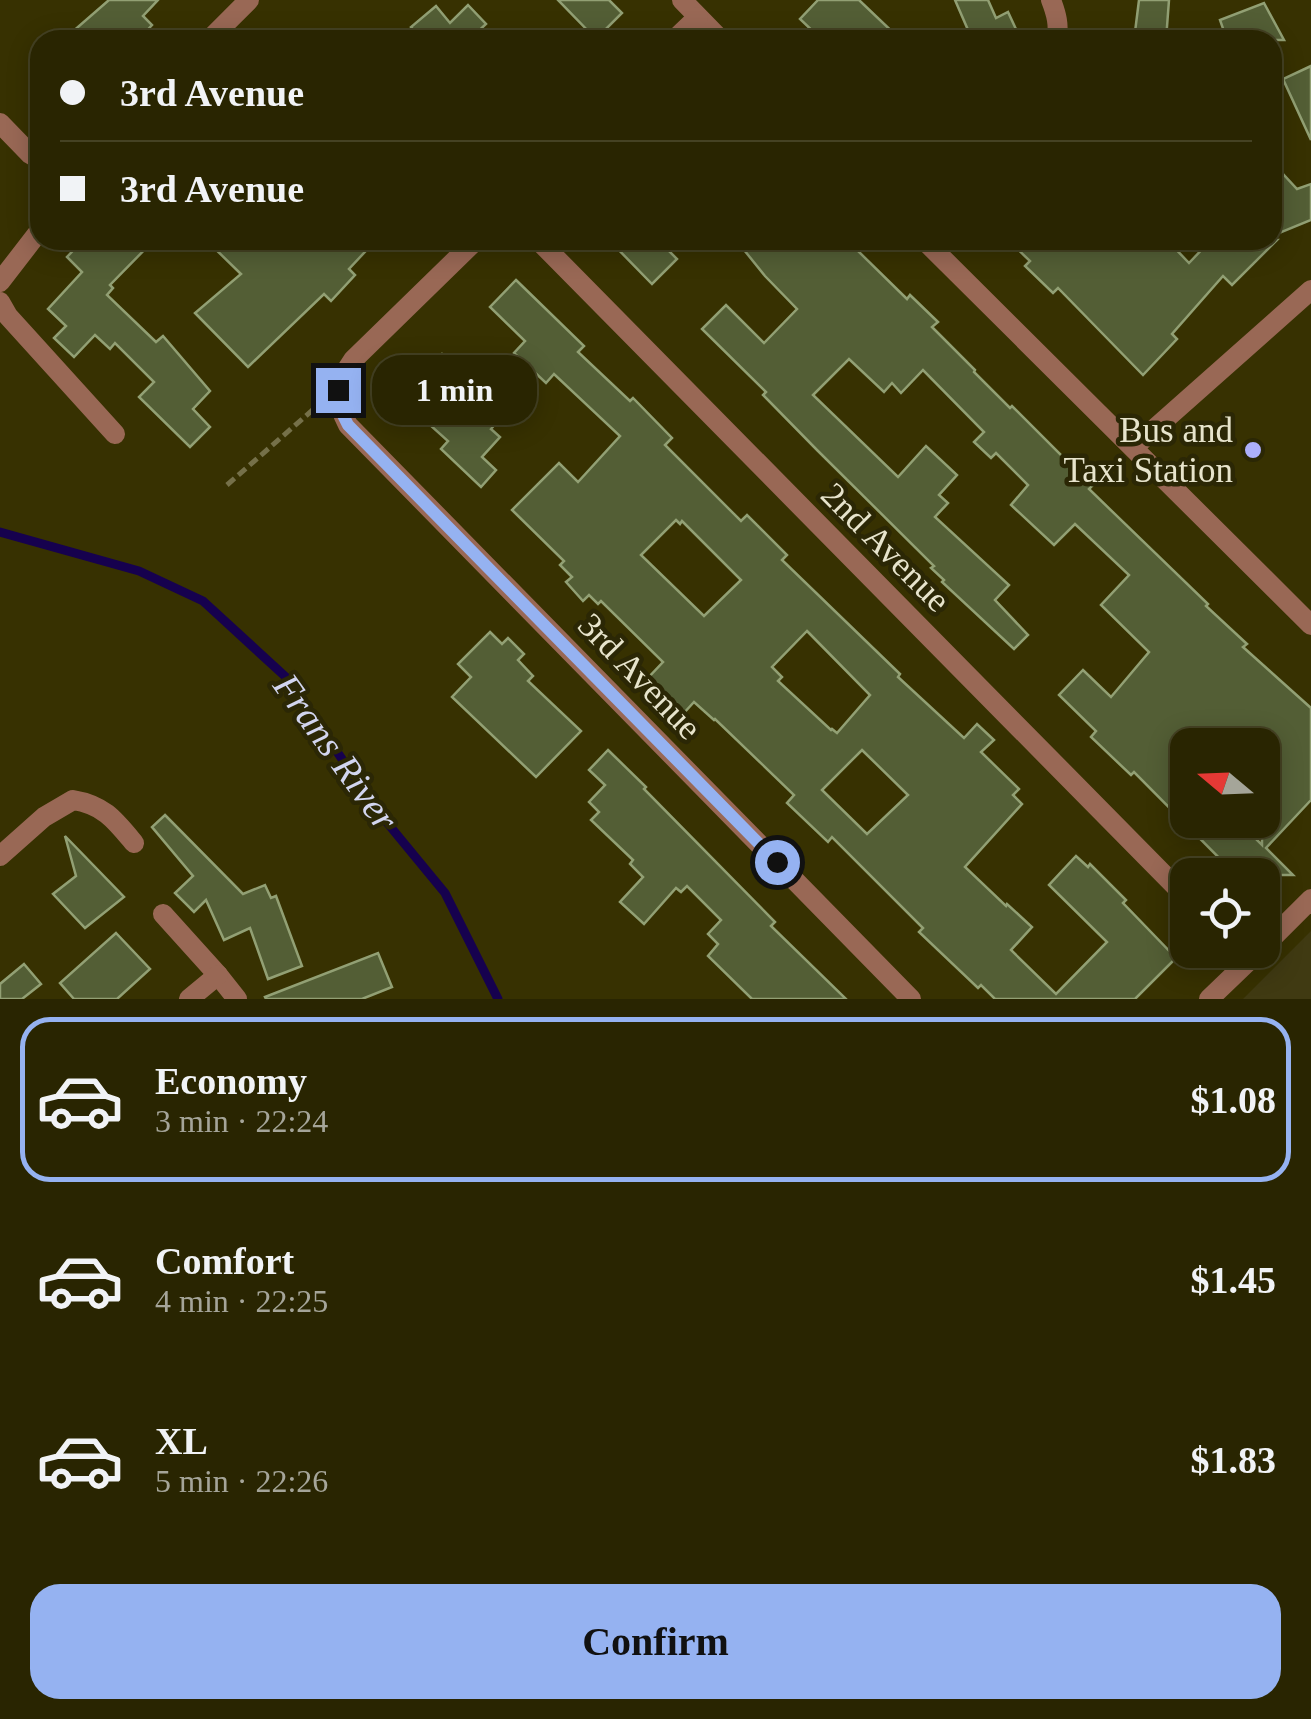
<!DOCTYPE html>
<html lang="en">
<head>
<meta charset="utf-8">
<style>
  :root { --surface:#292501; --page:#353110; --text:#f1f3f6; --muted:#a5a599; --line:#454223; --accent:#95b2f1 }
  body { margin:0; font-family:Georgia,serif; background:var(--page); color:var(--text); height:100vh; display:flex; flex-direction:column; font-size:38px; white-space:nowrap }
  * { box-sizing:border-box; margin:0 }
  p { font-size:32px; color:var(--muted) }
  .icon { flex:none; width:55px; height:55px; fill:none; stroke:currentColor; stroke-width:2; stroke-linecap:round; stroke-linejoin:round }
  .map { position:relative; height:999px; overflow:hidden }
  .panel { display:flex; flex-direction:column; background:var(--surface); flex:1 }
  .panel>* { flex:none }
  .guide { position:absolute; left:30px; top:30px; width:1252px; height:220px; border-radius:30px; box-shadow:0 5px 25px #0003,0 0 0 2px var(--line); display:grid; align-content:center; height:220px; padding:0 30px; background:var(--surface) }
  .needle { width:65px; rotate:289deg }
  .buttons { position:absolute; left:1170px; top:728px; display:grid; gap:20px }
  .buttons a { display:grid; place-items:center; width:110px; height:110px; border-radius:20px; background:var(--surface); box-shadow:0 5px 25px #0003,0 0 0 2px var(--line); font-size:50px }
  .end { position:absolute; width:45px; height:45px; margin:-22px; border:12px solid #95b2f1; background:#111; box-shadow:0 0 0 5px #111 }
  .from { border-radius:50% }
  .bubble { position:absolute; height:70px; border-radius:30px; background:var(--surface); box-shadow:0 5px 25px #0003,0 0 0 2px var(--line); font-size:32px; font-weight:600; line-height:70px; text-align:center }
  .guide b { display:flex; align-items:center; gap:35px; height:95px; font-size:38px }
  .guide b+b { border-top:2px solid var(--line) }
  .guide i { width:25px; height:25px; background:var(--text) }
  ul { padding:18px 0 0; list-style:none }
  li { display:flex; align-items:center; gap:30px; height:165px; margin:0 20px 15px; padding:0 10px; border:5px solid transparent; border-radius:30px }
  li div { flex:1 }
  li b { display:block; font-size:38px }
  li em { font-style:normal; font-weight:600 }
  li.on { border-color:var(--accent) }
  li>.icon { width:90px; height:90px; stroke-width:1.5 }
  .primary-button { display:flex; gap:20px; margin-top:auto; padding:20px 30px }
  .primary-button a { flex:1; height:115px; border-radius:30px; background:var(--accent); color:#111; font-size:40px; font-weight:600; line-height:115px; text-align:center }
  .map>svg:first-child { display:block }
  .built { fill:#403a12 }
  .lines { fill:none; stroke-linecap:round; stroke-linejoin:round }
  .stream { stroke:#16014e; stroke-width:9 }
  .building { fill:#535e35; stroke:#92a074; stroke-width:2.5; fill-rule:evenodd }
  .path { stroke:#757049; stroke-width:5; stroke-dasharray:10 5; stroke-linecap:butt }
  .street { stroke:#996855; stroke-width:20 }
  .route { stroke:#95b2f1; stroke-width:12 }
  .poi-dot { fill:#acaffb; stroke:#2b2705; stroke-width:4 }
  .labels { text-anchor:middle; stroke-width:9; stroke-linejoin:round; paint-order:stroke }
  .poi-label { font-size:35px; fill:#e7e4cc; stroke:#2b2705; text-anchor:end }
  .street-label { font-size:35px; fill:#e7e4cc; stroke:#2b2705 }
  .water-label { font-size:38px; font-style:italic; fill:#d2d5ef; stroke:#2b2705 }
</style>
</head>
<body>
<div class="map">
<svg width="1311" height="999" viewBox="0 0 1311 999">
  <rect width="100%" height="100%" fill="#373101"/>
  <!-- built -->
  <polygon class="built" points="1311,931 1311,999 1243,999"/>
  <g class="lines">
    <!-- stream -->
    <polyline class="stream" points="0,532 139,571 203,601 288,679 375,808 445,893 498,999"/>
  </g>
  <!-- building -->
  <g class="building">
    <polygon points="109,0 158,0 143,16 152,25 138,40 63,40"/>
    <polygon points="558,0 609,0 622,13 596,39"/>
    <polygon points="818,0 859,0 901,40 822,40 800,19"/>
    <polygon points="955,0 988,0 996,18 1008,12 1021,40 947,40 968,30"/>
    <polygon points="1139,0 1169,0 1166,40 1134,40"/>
    <polygon points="1264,3 1284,40 1227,40 1220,20"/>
    <polygon points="468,5 486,24 469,40 423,40 411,27 436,6 450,23"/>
    <polygon points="1311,66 1311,140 1283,79"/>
    <polygon points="1272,162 1297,189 1311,184 1311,220 1272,236"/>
    <polygon points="83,240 154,240 110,285 113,288 107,295 156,342 163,336 210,391 193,409 210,427 190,447 139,397 154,382 115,343 110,349 95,335 74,357 54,338 66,326 48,309 82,272 67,257"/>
    <polygon points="206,240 376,240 349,269 355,275 331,301 324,294 248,367 195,313 241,274"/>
    <polygon points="609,240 658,240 677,259 652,284"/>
    <path d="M736,240H869L858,251L907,299L910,295L938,322L932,327L975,370L974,372L1010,408L1012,406L1092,486L1089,489L1208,604L1206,606L1247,644L1243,647L1311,708V800L1266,848L1293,875H1236L1134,772L1131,775L1091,737L1096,731L1059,695L1083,670L1111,697L1149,652L1101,605L1129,575L1075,524L1054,545L1011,505L1028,485L996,453L991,458L974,442L984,432L923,370L901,393L892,383L884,392L849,359L813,395L898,477L926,446L957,475L939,495L948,503L935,517L1009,585L995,600L1028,635L1014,649L942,582L944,580L931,568L934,566L817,450L763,395L766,392L702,329L726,305L764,343L797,309L765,276ZM1188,745H1262V845L1237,820H1188Z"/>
    <polygon points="1008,240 1167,240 1189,263 1211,240 1277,240 1232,285 1223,276 1172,334 1177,339 1143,375 1058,288 1053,293 1025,266 1030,261"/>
    <path d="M516,280L584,346L578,352L630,401L633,398L672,438L665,445L741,521L747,515L787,555L782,560L900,674L898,677L964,738L977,724L994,740L981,752L1019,789L1013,795L1022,804L965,867L1006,906L1007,904L1032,927L1011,950L1056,994L1107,942L1049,885L1076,856L1088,867L1090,864L1126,900L1123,903L1176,958L1135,999H995L981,985L978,988L919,932L923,928L832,837L828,842L787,803L794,795L715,719L714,720L694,702L683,714L647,679L663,662L601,601L598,604L589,595L583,601L566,582L572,577L560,565L564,561L512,510L559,463L578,482L620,436L554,374L546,383L514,353L525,341L490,307ZM676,520L680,524L682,521L741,580L704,616L641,555ZM807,631L870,695L837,733L832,729L831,730L778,681L782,677L772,667ZM862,750L908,795L867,834L822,790Z"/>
    <polygon points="442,354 495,401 485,412 496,423 491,429 500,437 482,457 496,470 481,487 441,449 448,441 401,399"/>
    <polygon points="490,632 502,644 508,638 524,654 518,660 533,676 528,681 581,731 536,777 452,697 471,677 458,664"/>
    <polygon points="608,750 646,787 644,789 775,922 771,926 846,999 752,999 708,956 718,944 708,934 721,920 687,886 681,892 676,888 644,924 620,902 643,877 630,864 633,860 591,820 599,812 589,802 605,785 589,770"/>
    <polygon points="165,815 243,894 265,885 271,898 276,896 302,966 268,979 250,928 224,940 206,900 194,912 175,893 193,876 152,827"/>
    <polygon points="65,836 124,897 85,928 53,894 76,876"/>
    <polygon points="116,933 150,969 117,999 74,999 60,983"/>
    <polygon points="378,953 392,987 362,999 266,999 265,997"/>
    <polygon points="24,964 41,984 22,999 0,999 0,984"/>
  </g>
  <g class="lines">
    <!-- path -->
    <polyline class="path" points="227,485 316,407"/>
    <!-- street -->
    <g class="street">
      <polyline points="682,0 721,40"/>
      <path d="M1051,0C1056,13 1060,26 1056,40"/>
      <polyline points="209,40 249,0"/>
      <polyline points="674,40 698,17"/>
      <polyline points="0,123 30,154 40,160"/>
      <path d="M476,240L353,360C336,384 334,398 348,425L911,999"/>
      <polyline points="538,240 1188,899"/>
      <polyline points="924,240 1311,625"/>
      <polyline points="0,282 40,230"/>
      <polyline points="0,302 8,316 115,434"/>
      <polyline points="1134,447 1311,290"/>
      <path d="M0,856L44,817L73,800C104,805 115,820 134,843"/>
      <polyline points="163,914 218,975 237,999"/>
      <polyline points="1262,948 1311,899"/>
      <polyline points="189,999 218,975"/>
      <polyline points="1209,999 1260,950"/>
    </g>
  </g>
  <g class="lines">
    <!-- route -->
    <polyline class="route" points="338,390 340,409 348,425 777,862"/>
  </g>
  <!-- markers -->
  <circle class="poi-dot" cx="1253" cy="450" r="10"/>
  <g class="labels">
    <!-- poi labels -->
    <g class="poi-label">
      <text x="1233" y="442">Bus and<tspan x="1233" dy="40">Taxi Station</tspan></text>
    </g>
    <!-- street labels -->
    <g class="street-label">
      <text transform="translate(886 547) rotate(45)" y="12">2nd Avenue</text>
      <text transform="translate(640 676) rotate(46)" y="12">3rd Avenue</text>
    </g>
    <!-- water labels -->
    <g class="water-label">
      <text transform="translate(336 752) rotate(54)" y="13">Frans River</text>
    </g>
  </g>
</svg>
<div class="buttons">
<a><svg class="needle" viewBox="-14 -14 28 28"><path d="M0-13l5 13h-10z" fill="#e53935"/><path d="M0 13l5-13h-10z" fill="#a5a599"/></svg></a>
<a><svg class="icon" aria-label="locate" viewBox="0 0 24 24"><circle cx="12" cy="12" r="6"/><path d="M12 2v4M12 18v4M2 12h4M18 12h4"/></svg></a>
</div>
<i class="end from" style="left:777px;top:862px"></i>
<i class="end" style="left:338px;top:390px"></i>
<div class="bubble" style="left:372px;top:355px;width:165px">1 min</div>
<div class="guide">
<b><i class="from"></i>3rd Avenue</b>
<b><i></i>3rd Avenue</b>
</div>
</div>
<section class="panel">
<ul>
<li class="on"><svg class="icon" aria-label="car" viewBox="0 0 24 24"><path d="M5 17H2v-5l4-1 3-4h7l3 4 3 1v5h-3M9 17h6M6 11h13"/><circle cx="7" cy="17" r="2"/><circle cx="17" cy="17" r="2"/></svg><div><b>Economy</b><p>3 min · 22:24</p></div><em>$1.08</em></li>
<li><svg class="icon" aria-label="car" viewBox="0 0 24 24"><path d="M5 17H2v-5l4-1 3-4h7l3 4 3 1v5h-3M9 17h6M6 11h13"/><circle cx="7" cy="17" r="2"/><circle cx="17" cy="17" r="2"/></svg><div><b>Comfort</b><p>4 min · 22:25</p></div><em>$1.45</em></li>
<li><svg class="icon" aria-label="car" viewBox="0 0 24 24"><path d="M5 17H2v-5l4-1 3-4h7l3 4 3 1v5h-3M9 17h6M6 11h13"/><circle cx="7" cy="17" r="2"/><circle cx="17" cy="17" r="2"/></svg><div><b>XL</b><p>5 min · 22:26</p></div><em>$1.83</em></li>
</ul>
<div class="primary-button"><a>Confirm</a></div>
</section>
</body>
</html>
